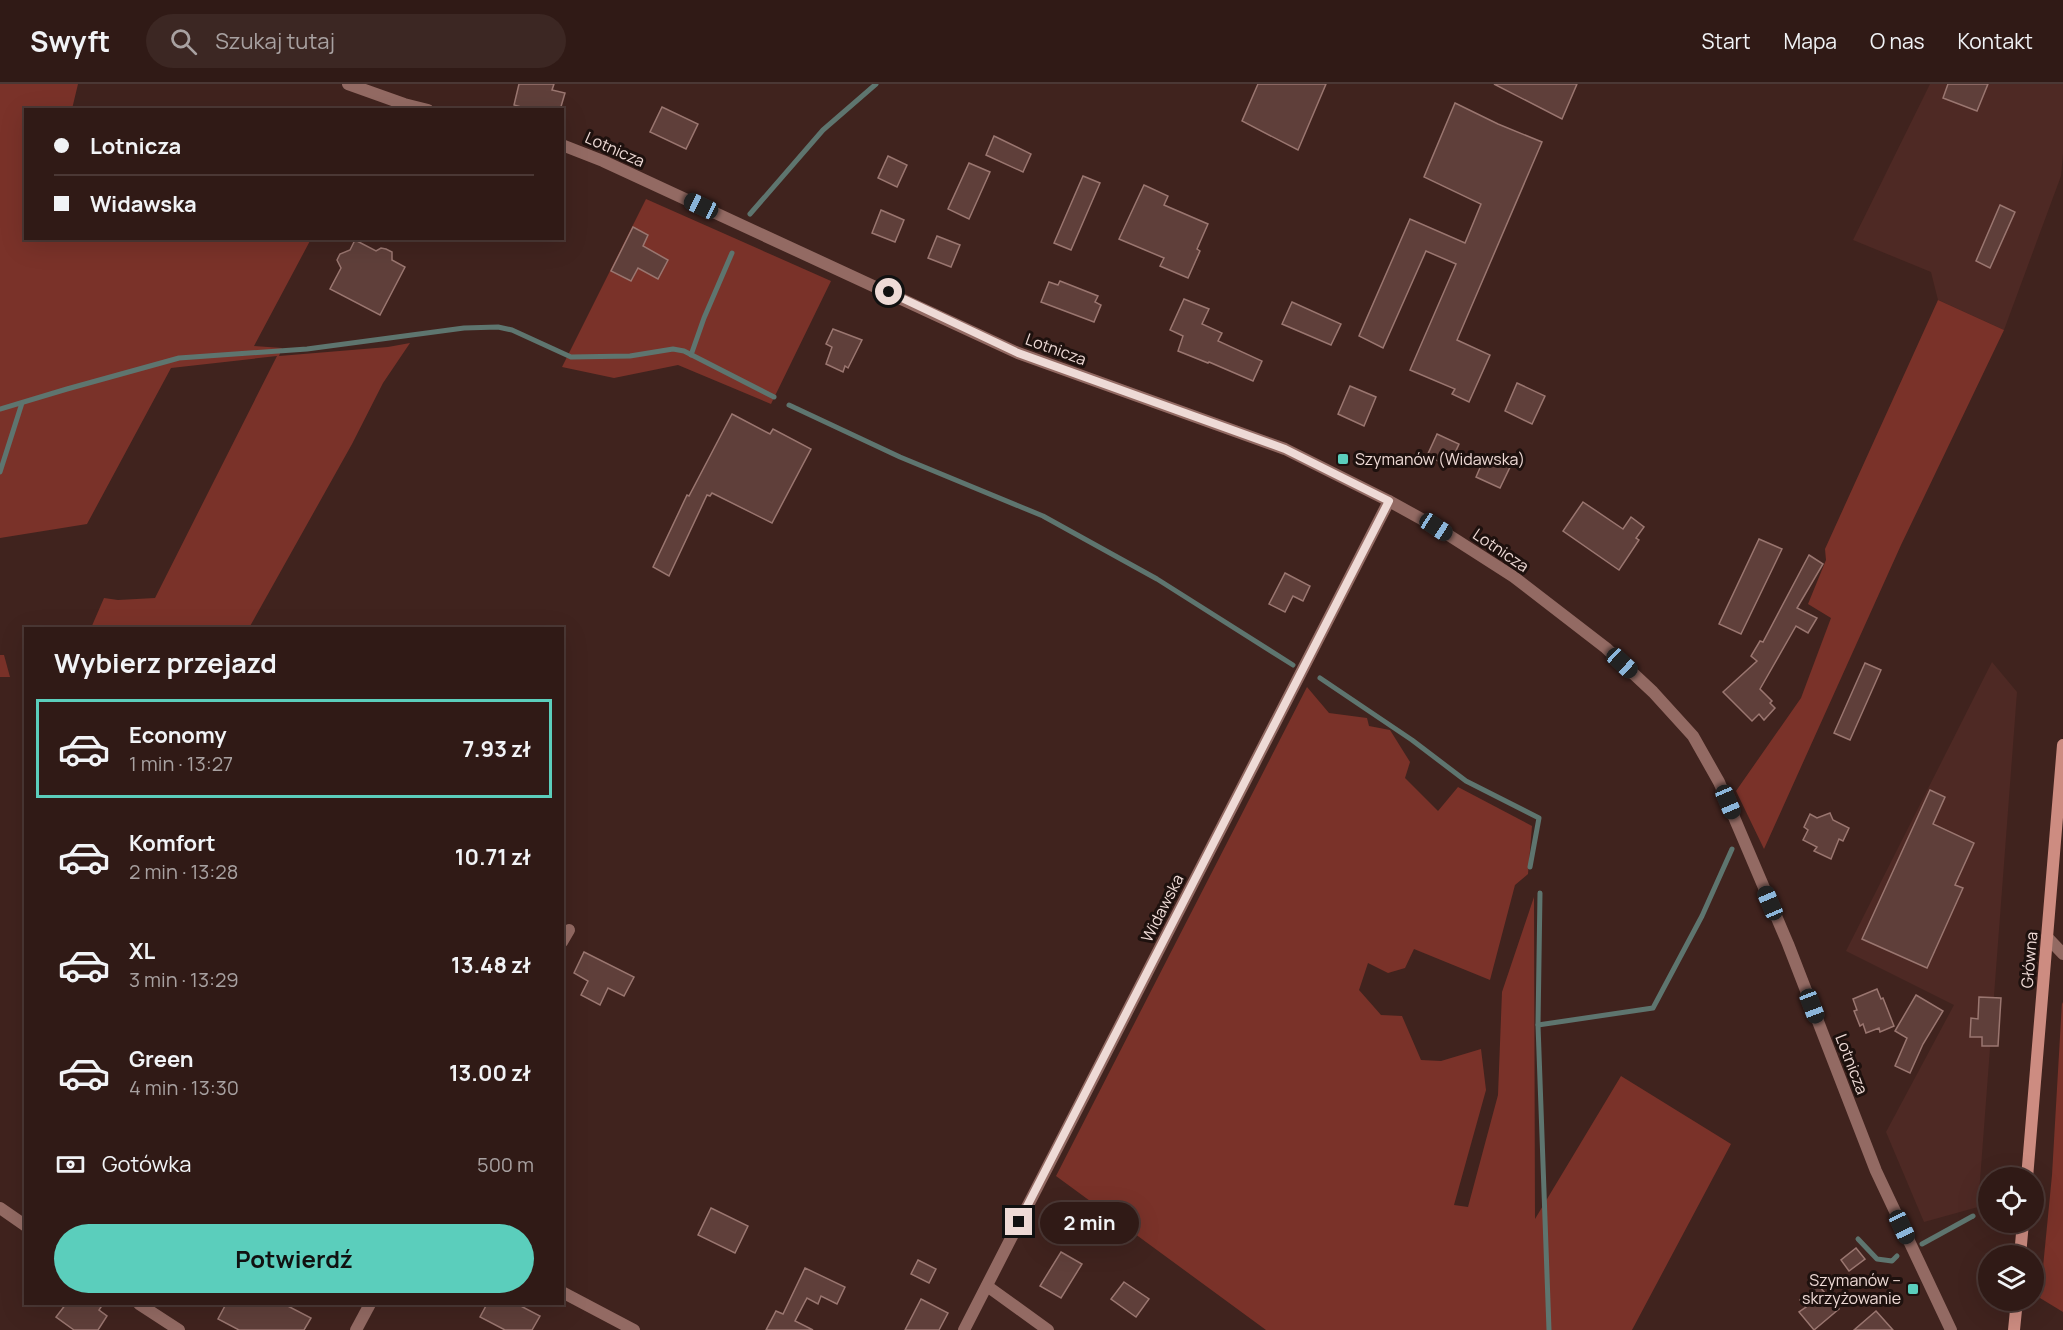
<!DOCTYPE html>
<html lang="pl">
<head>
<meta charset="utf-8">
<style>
  :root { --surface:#301a16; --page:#3c2723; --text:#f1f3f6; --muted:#a8a1a1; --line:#4b3835; --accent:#5bcebc }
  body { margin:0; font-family:Manrope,sans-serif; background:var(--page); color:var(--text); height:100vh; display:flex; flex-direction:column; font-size:22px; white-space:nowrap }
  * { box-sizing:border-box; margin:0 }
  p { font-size:20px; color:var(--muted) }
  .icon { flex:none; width:33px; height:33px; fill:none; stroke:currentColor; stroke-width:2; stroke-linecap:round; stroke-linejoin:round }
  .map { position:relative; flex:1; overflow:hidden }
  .details { position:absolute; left:24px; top:543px; width:540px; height:678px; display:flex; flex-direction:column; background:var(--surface); border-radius:0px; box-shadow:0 6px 24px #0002,0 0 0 2px var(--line) }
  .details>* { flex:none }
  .top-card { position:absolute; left:24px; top:24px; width:540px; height:132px; border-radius:0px; box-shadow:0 6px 24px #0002,0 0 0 2px var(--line); display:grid; align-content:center; height:132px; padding:0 30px; background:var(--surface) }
  .controls { position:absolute; left:1978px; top:1083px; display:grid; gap:12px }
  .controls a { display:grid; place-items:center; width:66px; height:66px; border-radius:50%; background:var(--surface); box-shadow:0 6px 24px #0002,0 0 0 2px var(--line); font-size:30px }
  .end { position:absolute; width:27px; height:27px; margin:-14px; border:8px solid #eedad6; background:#111; box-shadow:0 0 0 3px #111 }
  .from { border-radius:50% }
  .bubble { position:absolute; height:42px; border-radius:21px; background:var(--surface); box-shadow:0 6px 24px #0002,0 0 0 2px var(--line); font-size:20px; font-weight:700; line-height:42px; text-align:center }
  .car { position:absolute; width:18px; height:36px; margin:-18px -9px; border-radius:8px; box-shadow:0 0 4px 2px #0007; background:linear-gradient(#222 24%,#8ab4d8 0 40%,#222 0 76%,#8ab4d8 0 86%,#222 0) }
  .top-card b { display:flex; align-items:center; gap:21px; height:57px; font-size:22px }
  .top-card b+b { border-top:2px solid var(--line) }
  .top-card i { width:15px; height:15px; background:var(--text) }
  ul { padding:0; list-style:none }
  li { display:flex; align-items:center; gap:18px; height:99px; margin:0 12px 9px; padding:0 18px; border:3px solid transparent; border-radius:0px }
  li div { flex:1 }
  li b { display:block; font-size:22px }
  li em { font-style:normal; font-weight:700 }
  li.current { border-color:var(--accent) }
  li>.icon { width:54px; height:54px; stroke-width:1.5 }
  h2 { padding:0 30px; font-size:27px; line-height:72px }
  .pay { display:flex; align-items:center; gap:15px; height:66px; padding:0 30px; font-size:22px }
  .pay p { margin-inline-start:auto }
  .primary-button { display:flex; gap:12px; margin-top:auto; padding:12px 30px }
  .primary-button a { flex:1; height:69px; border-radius:36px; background:var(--accent); color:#111; font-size:24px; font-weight:700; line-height:69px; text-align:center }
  header { display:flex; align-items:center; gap:36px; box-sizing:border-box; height:84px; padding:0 30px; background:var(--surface); border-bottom:2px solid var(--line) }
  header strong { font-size:28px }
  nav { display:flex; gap:33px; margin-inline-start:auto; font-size:21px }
  .search { width:420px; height:54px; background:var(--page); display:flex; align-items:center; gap:15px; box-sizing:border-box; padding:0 21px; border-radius:33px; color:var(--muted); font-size:22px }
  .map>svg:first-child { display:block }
  .built { fill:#4e2924 }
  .green { fill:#7a3229 }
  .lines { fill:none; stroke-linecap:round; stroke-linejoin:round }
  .stream { stroke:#5e756f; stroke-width:5 }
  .building { fill:#5f3f3a; stroke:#9a7670; stroke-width:1.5 }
  .street { stroke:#936a63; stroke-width:12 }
  .secondary { stroke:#cd8c81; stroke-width:12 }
  .route { stroke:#eedad6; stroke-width:8 }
  .poi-dot { fill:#5bcebc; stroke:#1e110e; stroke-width:2 }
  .labels { text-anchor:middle; stroke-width:6; stroke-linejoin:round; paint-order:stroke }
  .street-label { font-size:16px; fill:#eedad6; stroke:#1e110e }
  .poi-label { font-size:16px; fill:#eedad6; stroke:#1e110e; text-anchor:start }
</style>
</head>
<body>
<header>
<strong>Swyft</strong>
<div class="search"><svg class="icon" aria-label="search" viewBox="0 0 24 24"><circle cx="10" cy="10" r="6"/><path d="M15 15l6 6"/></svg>Szukaj tutaj</div>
<nav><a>Start</a><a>Mapa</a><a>O nas</a><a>Kontakt</a></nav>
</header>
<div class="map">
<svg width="2063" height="1246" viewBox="0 0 2063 1246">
  <rect width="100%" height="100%" fill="#40231e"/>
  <!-- built -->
  <g class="built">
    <polygon points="1930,0 2063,0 2063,70 2061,92 2004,246 1938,216 1931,188 1853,156"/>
    <polygon points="1992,578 2017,608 1978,1123 1924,1138 1886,1048 1954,921 1846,867"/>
  </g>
  <!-- green -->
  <g class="green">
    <polygon points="0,0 78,0 72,25 26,26 26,154 311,155 254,262 282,264 279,272 388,263 410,259 383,299 352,360 249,544 91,544 104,514 118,516 155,514 277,272 171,284 87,440 0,454"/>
    <polygon points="646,115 831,197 771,320 678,281 614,294 562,283"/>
    <polygon points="1938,216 2004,246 1901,461 1764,765 1736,707 1801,614 1831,534 1808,520 1826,476 1825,465"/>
    <polygon points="0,571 4,571 10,593 0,593"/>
    <polygon points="1307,603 1329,629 1367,634 1369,642 1390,646 1410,678 1405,694 1438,727 1458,703 1532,742 1528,790 1515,801 1490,896 1414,865 1405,884 1388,889 1368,879 1359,906 1381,931 1402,932 1421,976 1441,977 1481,965 1486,1006 1454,1121 1468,1123 1498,1011 1502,908 1534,813 1535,1135 1621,992 1731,1060 1632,1246 1266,1246 1056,1092"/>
    <polygon points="2062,918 2063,920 2063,1228 2040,1214 2052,1091"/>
  </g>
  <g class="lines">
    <!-- stream -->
    <g class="stream">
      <polyline points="750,130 823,46 876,0"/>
      <polyline points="691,271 704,234 732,169"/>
      <polyline points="789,321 900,373 1043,432 1157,495 1293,581"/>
      <polyline points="0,325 67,305 179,274 307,265 464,244 498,243 512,246 571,273 630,272 673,265 684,267 774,313"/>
      <polyline points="0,388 22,319"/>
      <polyline points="1320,594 1412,656 1466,697 1539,734 1530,783"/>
      <polyline points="1540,809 1538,941 1549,1246"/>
      <polyline points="1538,941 1653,924 1702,832 1732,765"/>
      <polyline points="1858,1155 1877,1175 1892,1177 1897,1172"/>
      <polyline points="1922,1160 1973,1132"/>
    </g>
  </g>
  <!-- building -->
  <g class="building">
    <polygon points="519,0 554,0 552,6 565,9 560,26 532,26 514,21"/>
    <polygon points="1258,0 1326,0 1298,66 1242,37"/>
    <polygon points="1494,0 1577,0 1562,35"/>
    <polygon points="1948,0 1988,0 1977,27 1943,14"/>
    <polygon points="1455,19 1498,40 1542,58 1457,256 1490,271 1469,318 1452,310 1455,305 1410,286 1456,180 1426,167 1383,264 1359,252 1410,135 1465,159 1481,120 1424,93"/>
    <polygon points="662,23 698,40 686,65 650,48"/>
    <polygon points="994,52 1031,70 1023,88 986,71"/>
    <polygon points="888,72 907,81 897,103 878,94"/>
    <polygon points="969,79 990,88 969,135 948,125"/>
    <polygon points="1083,92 1100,99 1071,166 1054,159"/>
    <polygon points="1144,101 1168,112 1164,121 1208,140 1197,165 1200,167 1188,194 1160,182 1164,174 1119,155"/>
    <polygon points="2000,121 2015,128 1990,184 1976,177"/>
    <polygon points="881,126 904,136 895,158 872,149"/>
    <polygon points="633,143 648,151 643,162 668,176 658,195 638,184 631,197 611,187"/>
    <polygon points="937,152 960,161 951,183 928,174"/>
    <polygon points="355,156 376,167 381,164 386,165 392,168 392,176 405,183 380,231 330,205 341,184 337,176 340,170 350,166"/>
    <polygon points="1060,197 1098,212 1095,218 1101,221 1094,238 1041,218 1049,198 1058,201"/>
    <polygon points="1184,215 1209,225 1202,240 1222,249 1218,257 1262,277 1253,297 1209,278 1208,279 1178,267 1183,252 1170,246"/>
    <polygon points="1292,218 1341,240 1331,261 1282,240"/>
    <polygon points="833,245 862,256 848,284 845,282 843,288 826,280 832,263 826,260"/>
    <polygon points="1517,299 1545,312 1532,340 1505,327"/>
    <polygon points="1350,302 1376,313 1364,342 1338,330"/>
    <polygon points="732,330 770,350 773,345 811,365 772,439 712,409 710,412 707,411 669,492 653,483 687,411 689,412"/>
    <polygon points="1437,350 1459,360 1449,382 1427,372"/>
    <polygon points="1486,370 1511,381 1500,404 1476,393"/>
    <polygon points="1583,418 1623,445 1631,433 1644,443 1636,454 1639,456 1619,486 1563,447"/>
    <polygon points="1759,455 1782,465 1741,550 1719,540"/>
    <polygon points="1809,471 1823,480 1797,524 1817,534 1808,549 1796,542 1760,605 1772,617 1770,619 1775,624 1764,636 1759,630 1752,637 1723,608 1757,577 1751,572 1760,557 1763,558"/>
    <polygon points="1285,489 1310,502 1303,517 1293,512 1285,528 1269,520"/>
    <polygon points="1865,579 1881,586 1850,656 1834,649"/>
    <polygon points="1930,706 1945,713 1933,740 1974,759 1955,801 1963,804 1927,884 1862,855"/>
    <polygon points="1830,729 1833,736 1849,744 1843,757 1839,755 1831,775 1814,767 1817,763 1803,756 1808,746 1804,743 1810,730 1817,734"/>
    <polygon points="584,868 634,893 624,912 608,904 600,921 581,911 588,897 574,889"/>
    <polygon points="1877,905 1881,915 1883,914 1894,942 1880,948 1879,944 1866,949 1863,940 1860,942 1854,927 1857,926 1853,915"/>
    <polygon points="1916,911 1943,927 1923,960 1910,989 1895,982 1907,954 1895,947"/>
    <polygon points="1979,913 2001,914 1998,962 1982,962 1982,953 1970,953 1971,934 1978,935"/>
    <polygon points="711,1124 748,1142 735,1169 698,1151"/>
    <polygon points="1856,1164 1865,1175 1849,1187 1841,1176"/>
    <polygon points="1061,1168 1082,1180 1061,1214 1040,1202"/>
    <polygon points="918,1176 936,1185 929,1199 911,1190"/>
    <polygon points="805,1184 845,1203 837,1220 821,1212 818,1220 807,1214 795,1237 813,1246 766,1246 776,1227 783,1230"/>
    <polygon points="1124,1198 1149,1215 1136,1233 1111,1215"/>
    <polygon points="1818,1201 1839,1225 1814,1246 1799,1228 1806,1223 1800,1216"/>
    <polygon points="921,1215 948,1229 939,1246 905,1246"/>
    <polygon points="66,1220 103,1220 99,1226 107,1232 98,1246 74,1246 56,1233"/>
    <polygon points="226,1220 284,1220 311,1234 304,1246 239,1246 218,1235"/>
    <polygon points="487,1220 517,1220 540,1232 532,1246 505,1246 480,1233"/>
    <polygon points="1876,1227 1893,1246 1854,1246"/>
  </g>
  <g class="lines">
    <!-- street -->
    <g class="street">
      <polyline points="348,0 404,20 428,26"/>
      <polyline points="562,61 603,77 1018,269 1285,365 1389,417 1436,443 1514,493 1606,564 1653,608 1693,652 1719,698 1788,860 1876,1087 1951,1246"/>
      <polyline points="2047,853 2063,870"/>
      <polyline points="562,858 569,846"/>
      <polyline points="0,1124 26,1142"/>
      <polyline points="987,1202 1048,1246"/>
      <polyline points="562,1208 634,1246"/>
      <polyline points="139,1220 179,1246"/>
      <polyline points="356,1246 370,1220"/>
      <polyline points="964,1246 1389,417"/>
    </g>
    <!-- secondary -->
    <g class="secondary">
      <polyline points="2027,1094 2063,661"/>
      <polyline points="2020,1172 2023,1138"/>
      <polyline points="2014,1246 2017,1216"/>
    </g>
  </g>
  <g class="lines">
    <!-- route -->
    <polyline class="route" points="889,208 1018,269 1285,365 1389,417 1019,1138"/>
  </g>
  <!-- markers -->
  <g class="poi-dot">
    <rect x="1337" y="369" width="12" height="12" rx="3"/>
    <rect x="1907" y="1199" width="12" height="12" rx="3"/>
  </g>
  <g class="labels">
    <!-- street labels -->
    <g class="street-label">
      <text transform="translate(615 65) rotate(24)" y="6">Lotnicza</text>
      <text transform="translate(1056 265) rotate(20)" y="6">Lotnicza</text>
      <text transform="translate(1501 466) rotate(34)" y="6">Lotnicza</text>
      <text transform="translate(1162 824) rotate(-63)" y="6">Widawska</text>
      <text transform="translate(2029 876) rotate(-85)" y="6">Główna</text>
      <text transform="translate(1852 980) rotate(69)" y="6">Lotnicza</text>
    </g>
    <!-- poi labels -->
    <g class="poi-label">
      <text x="1355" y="381">Szymanów (Widawska)</text>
      <text x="1901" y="1202" text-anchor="end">Szymanów –<tspan x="1901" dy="18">skrzyżowanie</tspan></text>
    </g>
  </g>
</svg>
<div class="controls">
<a><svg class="icon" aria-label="locate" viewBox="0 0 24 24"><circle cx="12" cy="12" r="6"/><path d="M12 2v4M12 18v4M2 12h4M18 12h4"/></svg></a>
<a><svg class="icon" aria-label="layers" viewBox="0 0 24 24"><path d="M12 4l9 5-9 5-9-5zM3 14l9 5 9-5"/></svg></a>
</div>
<i class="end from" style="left:889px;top:208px"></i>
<i class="end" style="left:1019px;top:1138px"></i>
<div class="bubble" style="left:1040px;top:1118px;width:99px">2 min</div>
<i class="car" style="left:701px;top:122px;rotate:295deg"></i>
<i class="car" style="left:1436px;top:443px;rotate:123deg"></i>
<i class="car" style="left:1622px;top:579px;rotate:133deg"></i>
<i class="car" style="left:1728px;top:718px;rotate:157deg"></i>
<i class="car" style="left:1770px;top:819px;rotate:337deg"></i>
<i class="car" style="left:1812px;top:922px;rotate:159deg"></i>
<i class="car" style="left:1902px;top:1143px;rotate:155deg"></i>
<div class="top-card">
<b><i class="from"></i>Lotnicza</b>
<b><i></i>Widawska</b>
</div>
<section class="details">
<h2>Wybierz przejazd</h2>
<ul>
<li class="current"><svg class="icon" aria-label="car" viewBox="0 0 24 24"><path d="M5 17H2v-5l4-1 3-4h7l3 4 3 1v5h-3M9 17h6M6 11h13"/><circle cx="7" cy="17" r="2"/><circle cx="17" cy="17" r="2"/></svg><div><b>Economy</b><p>1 min · 13:27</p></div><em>7.93 zł</em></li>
<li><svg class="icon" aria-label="car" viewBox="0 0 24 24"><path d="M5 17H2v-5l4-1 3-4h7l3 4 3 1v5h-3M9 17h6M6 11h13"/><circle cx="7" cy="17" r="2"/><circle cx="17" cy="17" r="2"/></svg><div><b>Komfort</b><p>2 min · 13:28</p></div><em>10.71 zł</em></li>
<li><svg class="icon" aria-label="car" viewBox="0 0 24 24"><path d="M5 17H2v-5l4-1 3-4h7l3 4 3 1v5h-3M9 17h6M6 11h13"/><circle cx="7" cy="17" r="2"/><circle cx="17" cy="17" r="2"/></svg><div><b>XL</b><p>3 min · 13:29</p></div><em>13.48 zł</em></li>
<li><svg class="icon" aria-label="car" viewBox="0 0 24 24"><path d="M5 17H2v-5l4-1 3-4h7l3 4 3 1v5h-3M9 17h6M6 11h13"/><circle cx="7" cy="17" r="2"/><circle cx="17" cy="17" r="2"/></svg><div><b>Green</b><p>4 min · 13:30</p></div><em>13.00 zł</em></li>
</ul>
<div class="pay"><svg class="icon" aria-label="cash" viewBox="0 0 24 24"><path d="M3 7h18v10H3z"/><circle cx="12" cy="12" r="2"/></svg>Gotówka<p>500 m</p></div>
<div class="primary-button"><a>Potwierdź</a></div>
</section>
</div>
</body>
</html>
